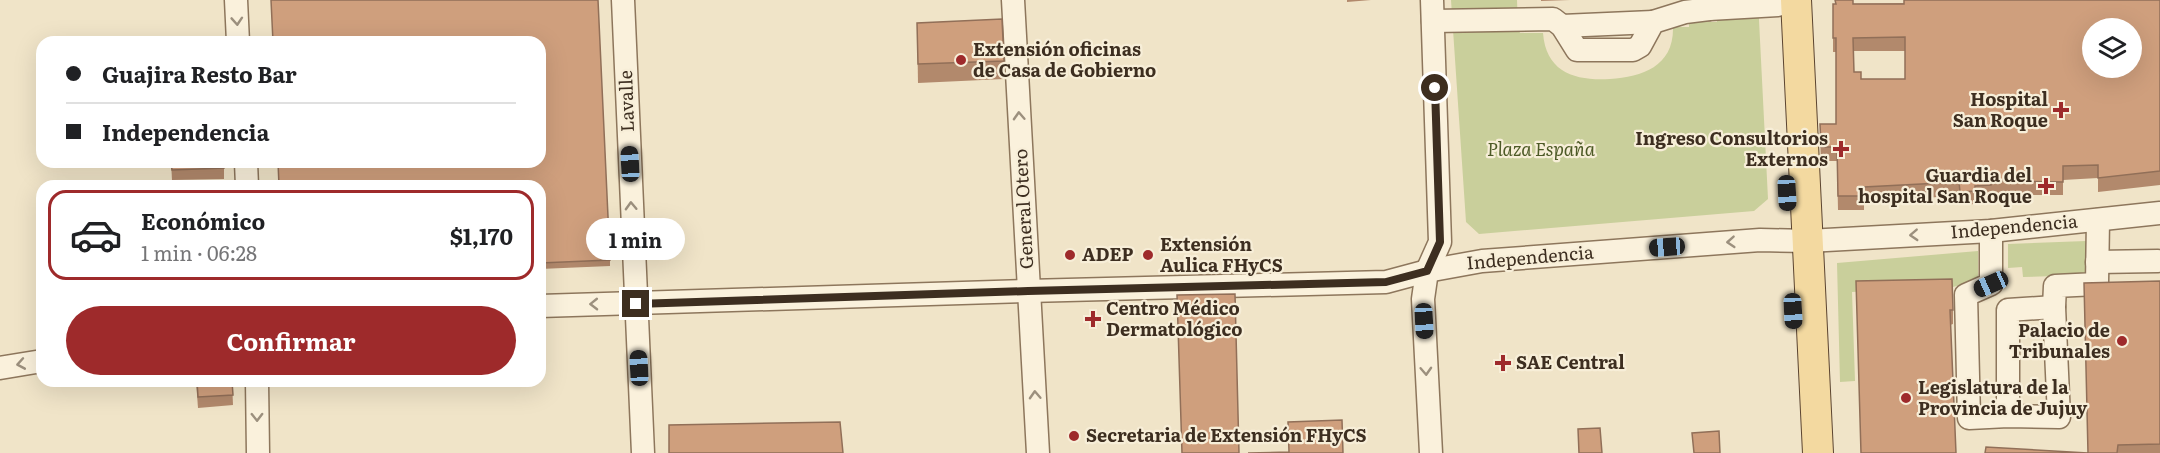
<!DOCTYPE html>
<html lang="es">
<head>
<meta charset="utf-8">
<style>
  :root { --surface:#fff; --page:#f2f2f2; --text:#202124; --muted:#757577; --line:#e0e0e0; --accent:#9e2a2b }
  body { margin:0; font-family:Literata,serif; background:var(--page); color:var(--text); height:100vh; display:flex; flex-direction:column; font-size:22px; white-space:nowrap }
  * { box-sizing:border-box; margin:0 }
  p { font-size:20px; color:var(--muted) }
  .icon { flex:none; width:33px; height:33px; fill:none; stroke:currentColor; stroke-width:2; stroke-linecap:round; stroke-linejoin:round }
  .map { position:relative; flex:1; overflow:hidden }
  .details { position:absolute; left:36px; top:180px; width:510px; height:207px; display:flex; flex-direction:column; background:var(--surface); border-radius:18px; box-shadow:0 6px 24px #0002 }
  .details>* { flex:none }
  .banner { position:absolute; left:36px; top:36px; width:510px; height:132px; border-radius:18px; box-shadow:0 6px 24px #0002; display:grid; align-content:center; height:132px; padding:0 30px; background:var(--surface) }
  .fabs { position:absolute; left:2082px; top:18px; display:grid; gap:12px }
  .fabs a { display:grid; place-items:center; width:60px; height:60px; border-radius:50%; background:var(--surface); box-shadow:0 6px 24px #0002; font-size:30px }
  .end { position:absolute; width:27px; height:27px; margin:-14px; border:8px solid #3d2e20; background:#fff; box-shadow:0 0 0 3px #fff }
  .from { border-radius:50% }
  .bubble { position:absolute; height:42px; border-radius:21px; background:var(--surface); box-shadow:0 6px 24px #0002; font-size:20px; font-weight:700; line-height:42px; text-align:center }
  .car { position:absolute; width:18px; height:36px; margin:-18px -9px; border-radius:8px; box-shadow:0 0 4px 2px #0007; background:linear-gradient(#222 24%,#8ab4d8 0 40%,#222 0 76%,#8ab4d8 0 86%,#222 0) }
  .banner b { display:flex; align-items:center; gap:21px; height:57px; font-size:22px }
  .banner b+b { border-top:2px solid var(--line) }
  .banner i { width:15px; height:15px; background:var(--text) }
  ul { padding:10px 0 0; list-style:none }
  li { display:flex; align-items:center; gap:18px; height:90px; margin:0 12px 9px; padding:0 18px; border:3px solid transparent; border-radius:18px }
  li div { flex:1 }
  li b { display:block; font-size:22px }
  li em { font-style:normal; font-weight:700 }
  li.current { border-color:var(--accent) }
  li>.icon { width:54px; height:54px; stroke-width:1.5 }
  .primary-button { display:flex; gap:12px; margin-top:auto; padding:12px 30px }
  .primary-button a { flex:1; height:69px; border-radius:36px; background:var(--accent); color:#fff; font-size:24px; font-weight:700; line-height:69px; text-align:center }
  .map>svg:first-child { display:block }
  .green { fill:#c9cf9b }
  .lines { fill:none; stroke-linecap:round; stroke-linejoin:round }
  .minor-casing { stroke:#8d765c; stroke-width:25 }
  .major-casing { stroke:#5b4430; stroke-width:32 }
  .minor { stroke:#faf1dc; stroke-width:22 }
  .major { stroke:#f3d9a0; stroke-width:30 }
  .wall { fill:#b2896c; fill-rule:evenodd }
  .building { fill:#cf9f7d; stroke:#916f58; stroke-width:1.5; fill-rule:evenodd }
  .oneway { stroke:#9c907e }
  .route { stroke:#3d2e20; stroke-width:8 }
  .poi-dot { fill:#9e2a2b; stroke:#f7eed8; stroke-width:2 }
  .labels { text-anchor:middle; stroke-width:4.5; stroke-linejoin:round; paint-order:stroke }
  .poi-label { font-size:18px; font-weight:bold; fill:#3d2e20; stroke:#f7eed8; text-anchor:start }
  .street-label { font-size:18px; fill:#3d2e20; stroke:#f7eed8 }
  .park-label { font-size:18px; font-style:italic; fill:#4d5a26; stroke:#f7eed8 }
</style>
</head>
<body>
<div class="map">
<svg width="2160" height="453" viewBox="0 0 2160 453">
  <rect width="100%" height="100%" fill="#f0e4c8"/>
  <!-- green -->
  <g class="green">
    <path d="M1451,0H1517L1518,28L1520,33H1543C1546,73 1576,81 1610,79C1643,77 1674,66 1673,27H1689V22H1717L1716,0H1758L1768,199L1754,211L1479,234L1466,222Z"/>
    <polygon points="2086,241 2086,275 2023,277 2022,267 2008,268 2008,244"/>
    <polygon points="1978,251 1978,280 1953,287 1852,292 1855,381 1840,382 1837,263"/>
  </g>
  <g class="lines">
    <!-- minor casing -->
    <g class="minor-casing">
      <g id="minor">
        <polyline points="236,0 238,42"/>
        <polyline points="623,0 643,453"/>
        <polyline points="1013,0 1038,453"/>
        <polyline points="1709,9 1778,5"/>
        <polyline points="1433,21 1553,19 1562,26 1577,50 1633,50 1640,46 1653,22 1685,12 1709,9 1709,0"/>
        <polyline points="1562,26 1653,22"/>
        <polyline points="246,162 247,186"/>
        <polyline points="1991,231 1991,284 1966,295 1969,418 2008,416 2008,310 2054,307 2059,417 2008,416"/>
        <polyline points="2097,262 2158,261"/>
        <polyline points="540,306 1028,291 1386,282 1427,271 1482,261 1760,240 1808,241 1991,231 2160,213"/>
        <polyline points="2054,307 2055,286 2097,284 2098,220"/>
        <polyline points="0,368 42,361"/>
        <polyline points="257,381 258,453"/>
        <polyline points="1431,453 1423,299 1427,271 1440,242 1432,0"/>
      </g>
    </g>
    <!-- major casing -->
    <g class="major-casing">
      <polyline id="major" points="1796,0 1818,453"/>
    </g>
    <!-- minor -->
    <use href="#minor" class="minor"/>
    <!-- major -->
    <use href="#major" class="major"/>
  </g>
  <!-- wall -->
  <g class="wall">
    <polygon points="1347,0 1371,0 1347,2"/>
    <polygon points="1541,0 1570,0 1541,1"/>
    <path d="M2160,0V185L2098,192V178L2063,180V195H1991V199L1975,200V204L1960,205L1959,196L1864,201V210H1838L1837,161H1821L1820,138V124H1836V52H1833V4ZM1853,51H1905V79H1861L1854,72Z"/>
    <polygon points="917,23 1004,61 1004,79 918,83"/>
    <polygon points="171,162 224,162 224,179 172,180"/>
    <polygon points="540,186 610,260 610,266 540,269"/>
    <polygon points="2160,281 2160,453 1985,453 2088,453"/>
    <polygon points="1856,296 1953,310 1953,324 1950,325"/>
    <polygon points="196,381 232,381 233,405 198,408"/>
  </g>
  <!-- building -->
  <g class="building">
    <polygon points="271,0 598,0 610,260 540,263 540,186 279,186 278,162 540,162 540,42 273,42"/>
    <path d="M1835,0H1853V4H1904V0H2160V171L2098,178V165L2063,166V182L1991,181V185L1975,186V191L1960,192L1959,182L1864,187V196H1838L1837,147H1821L1820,124H1836V38H1833V4H1836ZM2092,28H2132V68H2092ZM1905,37V79H1861V72H1854L1853,38Z"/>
    <polygon points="1002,19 1004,61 918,64 917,23"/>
    <polygon points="171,162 224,162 224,168 172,170"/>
    <polygon points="1952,279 1953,310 1950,310 1956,453 1861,453 1856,281"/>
    <polygon points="2160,281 2160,444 2118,445 2117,453 1985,453 1986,447 2088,453 2084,283"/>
    <polygon points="1235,294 1239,453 1182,453 1177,295"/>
    <polygon points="197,381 232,381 233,395 198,397"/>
    <polygon points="1342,420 1343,453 1248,453 1289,452 1288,422"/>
    <polygon points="840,422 843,453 669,453 669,425"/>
    <polygon points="1600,428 1602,453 1579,453 1578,429"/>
    <polygon points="1719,431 1720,453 1694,453 1692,433"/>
  </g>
  <!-- one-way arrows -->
  <defs><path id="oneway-chevron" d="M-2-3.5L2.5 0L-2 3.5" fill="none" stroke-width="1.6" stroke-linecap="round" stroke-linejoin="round" transform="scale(1.5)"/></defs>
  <g class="oneway">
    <use href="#oneway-chevron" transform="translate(237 21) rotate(86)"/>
    <use href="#oneway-chevron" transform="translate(1019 116) rotate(-93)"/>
    <use href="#oneway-chevron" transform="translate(631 206) rotate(-92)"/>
    <use href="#oneway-chevron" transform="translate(1914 235) rotate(177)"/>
    <use href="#oneway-chevron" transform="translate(1731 242) rotate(176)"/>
    <use href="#oneway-chevron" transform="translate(594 304) rotate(179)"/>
    <use href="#oneway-chevron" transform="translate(21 364) rotate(170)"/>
    <use href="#oneway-chevron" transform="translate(1426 371) rotate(87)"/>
    <use href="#oneway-chevron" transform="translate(1035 395) rotate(-93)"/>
    <use href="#oneway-chevron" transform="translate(257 417) rotate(89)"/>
  </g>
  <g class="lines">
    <!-- route -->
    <polyline class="route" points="636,304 1028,291 1386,282 1427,271 1440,242 1435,88"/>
  </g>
  <!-- markers -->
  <g class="poi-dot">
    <circle cx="961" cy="60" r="6"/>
    <path d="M2058 101h6v6h6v6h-6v6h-6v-6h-6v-6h6z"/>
    <path d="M1838 140h6v6h6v6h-6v6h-6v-6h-6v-6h6z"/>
    <path d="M2043 177h6v6h6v6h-6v6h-6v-6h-6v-6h6z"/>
    <circle cx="1070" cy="255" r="6"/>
    <circle cx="1148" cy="255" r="6"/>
    <path d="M1090 310h6v6h6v6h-6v6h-6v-6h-6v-6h6z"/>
    <circle cx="2122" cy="341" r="6"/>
    <path d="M1500 354h6v6h6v6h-6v6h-6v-6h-6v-6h6z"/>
    <circle cx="1906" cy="398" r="6"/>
    <circle cx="1074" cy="436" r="6"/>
  </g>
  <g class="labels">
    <!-- poi labels -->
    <g class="poi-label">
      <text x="973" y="56">Extensión oficinas<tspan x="973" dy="21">de Casa de Gobierno</tspan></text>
      <text x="2048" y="106" text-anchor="end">Hospital<tspan x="2048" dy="21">San Roque</tspan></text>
      <text x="1828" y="145" text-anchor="end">Ingreso Consultorios<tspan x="1828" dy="21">Externos</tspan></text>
      <text x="2032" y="182" text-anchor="end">Guardia del<tspan x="2032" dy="21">hospital San Roque</tspan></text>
      <text x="1160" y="251">Extensión<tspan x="1160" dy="21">Aulica FHyCS</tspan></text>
      <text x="1082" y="261">ADEP</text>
      <text x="1106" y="315">Centro Médico<tspan x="1106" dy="21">Dermatológico</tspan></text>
      <text x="2110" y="337" text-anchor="end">Palacio de<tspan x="2110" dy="21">Tribunales</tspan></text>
      <text x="1516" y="369">SAE Central</text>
      <text x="1918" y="394">Legislatura de la<tspan x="1918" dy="21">Provincia de Jujuy</tspan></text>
      <text x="1086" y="442">Secretaria de Extensión FHyCS</text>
    </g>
    <!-- street labels -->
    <g class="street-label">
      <text transform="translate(627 101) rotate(-92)" y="6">Lavalle</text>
      <text transform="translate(1024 209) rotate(-93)" y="6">General Otero</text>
      <text transform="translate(2014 227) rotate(-5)" y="6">Independencia</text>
      <text transform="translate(1530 258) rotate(-5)" y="6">Independencia</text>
    </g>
    <!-- park labels -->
    <g class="park-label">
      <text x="1541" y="156">Plaza España</text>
    </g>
  </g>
</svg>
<div class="fabs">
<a><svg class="icon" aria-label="layers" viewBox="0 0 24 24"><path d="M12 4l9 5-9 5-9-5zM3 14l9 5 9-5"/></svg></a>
</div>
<i class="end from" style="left:1435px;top:88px"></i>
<i class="end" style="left:636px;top:304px"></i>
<div class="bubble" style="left:586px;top:218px;width:99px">1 min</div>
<i class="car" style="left:630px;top:164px;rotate:357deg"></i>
<i class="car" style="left:1787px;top:193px;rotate:177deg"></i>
<i class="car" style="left:1667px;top:247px;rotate:266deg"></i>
<i class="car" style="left:1991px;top:284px;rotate:246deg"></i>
<i class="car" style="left:1793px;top:311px;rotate:177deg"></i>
<i class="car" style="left:1424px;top:321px;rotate:177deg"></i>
<i class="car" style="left:639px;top:368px;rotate:357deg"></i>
<div class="banner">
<b><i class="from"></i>Guajira Resto Bar</b>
<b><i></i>Independencia</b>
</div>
<section class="details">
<ul>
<li class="current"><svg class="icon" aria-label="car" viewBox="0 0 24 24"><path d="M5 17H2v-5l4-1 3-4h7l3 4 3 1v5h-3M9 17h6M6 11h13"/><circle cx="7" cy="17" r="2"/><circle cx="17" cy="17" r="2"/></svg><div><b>Económico</b><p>1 min · 06:28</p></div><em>$1,170</em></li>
</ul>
<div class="primary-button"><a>Confirmar</a></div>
</section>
</div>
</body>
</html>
